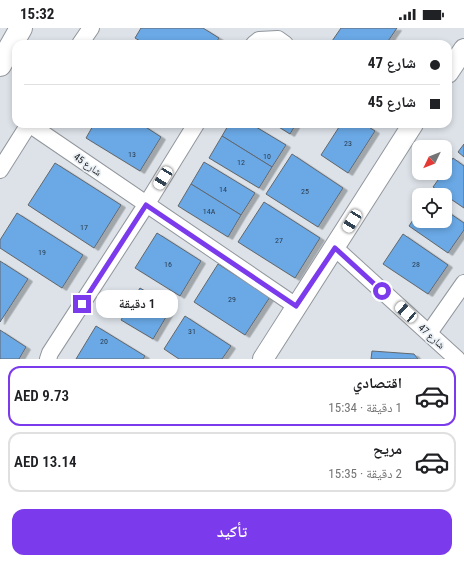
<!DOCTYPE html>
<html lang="ar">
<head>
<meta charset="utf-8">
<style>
  :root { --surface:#fff; --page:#f6f6f6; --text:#202124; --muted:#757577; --line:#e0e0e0; --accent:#7c3aed }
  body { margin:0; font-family:"Roboto Condensed","Noto Naskh Arabic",sans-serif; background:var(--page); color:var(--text); direction:rtl; height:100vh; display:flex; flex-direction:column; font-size:15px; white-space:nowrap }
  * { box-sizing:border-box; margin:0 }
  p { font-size:13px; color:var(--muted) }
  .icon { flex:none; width:22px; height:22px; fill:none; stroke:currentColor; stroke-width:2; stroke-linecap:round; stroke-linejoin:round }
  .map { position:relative; height:331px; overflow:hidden; direction:ltr }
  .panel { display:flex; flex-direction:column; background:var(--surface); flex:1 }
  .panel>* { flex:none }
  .top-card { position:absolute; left:12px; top:12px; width:440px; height:88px; border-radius:12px; box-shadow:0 2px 6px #0003; direction:rtl; display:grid; align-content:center; height:88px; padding:0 12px; background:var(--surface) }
  .needle { width:26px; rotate:227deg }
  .fabs { position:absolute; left:412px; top:112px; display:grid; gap:8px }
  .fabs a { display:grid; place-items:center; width:40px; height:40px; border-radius:8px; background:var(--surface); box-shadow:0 2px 6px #0003; font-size:20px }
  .end { position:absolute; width:18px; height:18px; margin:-9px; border:5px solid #7c3aed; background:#fff; box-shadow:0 0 0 2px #fff }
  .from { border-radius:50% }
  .bubble { position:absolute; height:28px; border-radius:12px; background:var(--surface); box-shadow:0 2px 6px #0003; font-size:13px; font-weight:600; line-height:28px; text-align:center; direction:rtl }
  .car { position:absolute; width:12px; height:24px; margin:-12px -6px; border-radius:5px; box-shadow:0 0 3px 1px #0007; background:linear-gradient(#fff 24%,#345 0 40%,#fff 0 76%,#345 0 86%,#fff 0) }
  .top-card b { display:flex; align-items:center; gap:14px; height:38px; font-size:15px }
  .top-card b+b { border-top:1px solid var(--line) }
  .top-card i { width:10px; height:10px; background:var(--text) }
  ul { padding:7px 0 0; list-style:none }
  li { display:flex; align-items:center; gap:12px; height:60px; margin:0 8px 6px; padding:0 4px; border:2px solid var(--line); border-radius:12px }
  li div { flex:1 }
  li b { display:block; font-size:15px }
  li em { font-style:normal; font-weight:600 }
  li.selected { border-color:var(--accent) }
  li>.icon { width:36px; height:36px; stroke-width:1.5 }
  .cta { display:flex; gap:8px; margin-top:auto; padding:8px 12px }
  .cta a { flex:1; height:46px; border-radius:12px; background:var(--accent); color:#fff; font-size:16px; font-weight:600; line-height:46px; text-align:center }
  .status { display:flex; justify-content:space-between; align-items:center; height:28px; padding:0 20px; background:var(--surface); direction:ltr }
  .status svg { height:11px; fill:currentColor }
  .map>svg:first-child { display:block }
  .building { fill:#6aa9e6; stroke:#62676d; filter:url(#shadow) }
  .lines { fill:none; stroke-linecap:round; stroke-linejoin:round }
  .minor-casing { stroke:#92979d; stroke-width:18 }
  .tertiary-casing { stroke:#92979d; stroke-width:22 }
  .primary-casing { stroke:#92979d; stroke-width:24 }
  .minor { stroke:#fff; stroke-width:16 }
  .tertiary { stroke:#fff; stroke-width:20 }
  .primary { stroke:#fff; stroke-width:22 }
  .route { stroke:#7c3aed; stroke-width:5 }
  .labels { text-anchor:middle; stroke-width:3.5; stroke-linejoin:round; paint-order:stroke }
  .number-label { font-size:8px; fill:#2b3c4d }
  .street-label { font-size:10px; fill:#16181a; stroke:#e9eff5 }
</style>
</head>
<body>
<div class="status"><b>15:32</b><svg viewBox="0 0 49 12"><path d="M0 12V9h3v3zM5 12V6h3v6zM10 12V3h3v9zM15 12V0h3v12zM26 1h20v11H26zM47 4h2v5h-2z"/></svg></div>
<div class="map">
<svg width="464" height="331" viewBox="0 0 464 331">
  <defs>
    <filter id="shadow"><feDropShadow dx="4.5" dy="2.5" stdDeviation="0" flood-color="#0004"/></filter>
  </defs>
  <rect width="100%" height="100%" fill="#dce2e8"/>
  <!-- building -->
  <g class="building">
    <polygon points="141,0 203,0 219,10 215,16 145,16 135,10"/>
    <polygon points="341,0 397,0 386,16 330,16"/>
    <polygon points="94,96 141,96 161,109 140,143 86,110"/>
    <polygon points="229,96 251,96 286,117 272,139 222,108"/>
    <polygon points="274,96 296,96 290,106"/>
    <polygon points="341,96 364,96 375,103 348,145 321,127"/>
    <polygon points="222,108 272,139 259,160 209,130"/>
    <polygon points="464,116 464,129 458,124"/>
    <polygon points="292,126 343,160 318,199 266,166"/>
    <polygon points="453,130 464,138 464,180 433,159 443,145 445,145 445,142"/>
    <polygon points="204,134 255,165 241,187 191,156"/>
    <polygon points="55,135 121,177 94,220 28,177"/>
    <polygon points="191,156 241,187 228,209 178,178"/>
    <polygon points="264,174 320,210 295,250 238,214"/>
    <polygon points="445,182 464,195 464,202 448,225 409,198 419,183 419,193 445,193"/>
    <polygon points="17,185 83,227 62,260 0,220 0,212"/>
    <polygon points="157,205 201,233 180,268 135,240"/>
    <polygon points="403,206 448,237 428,266 383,236"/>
    <polygon points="0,233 28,251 0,294"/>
    <polygon points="218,236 270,269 245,307 194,274"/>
    <polygon points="140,260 172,279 153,311 121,292"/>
    <polygon points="185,288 231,318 222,331 179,331 164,321"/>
    <polygon points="96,298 145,328 143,331 76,331"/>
    <polygon points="0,302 26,319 19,331 0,331"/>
    <polygon points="372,323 414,326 418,331 371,331"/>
  </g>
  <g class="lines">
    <!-- minor casing -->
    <g class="minor-casing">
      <g id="minor">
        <polyline points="80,16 91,0"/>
        <polyline points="254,16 259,12 278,11 285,16"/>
        <polyline points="29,96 296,278"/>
        <polyline points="0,142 29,96"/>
        <polyline points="335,220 457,331"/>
        <polyline points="429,305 464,255"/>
        <polyline points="48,331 50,325 146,177 196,96"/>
      </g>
    </g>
    <!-- tertiary casing -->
    <g class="tertiary-casing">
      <g id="tertiary">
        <polyline points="448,45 464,21"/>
        <polyline points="263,331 413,96"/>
      </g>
    </g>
    <!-- primary casing -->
    <g class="primary-casing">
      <polyline id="primary" points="0,37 21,0"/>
    </g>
    <!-- minor -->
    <use href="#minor" class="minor"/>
    <!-- tertiary -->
    <use href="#tertiary" class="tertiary"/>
    <!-- primary -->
    <use href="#primary" class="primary"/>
  </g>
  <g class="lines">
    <!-- route -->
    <polyline class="route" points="82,276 146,177 296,278 335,220 382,263"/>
  </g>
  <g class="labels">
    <!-- number labels -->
    <g class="number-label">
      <text x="348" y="118">23</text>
      <text x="132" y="129">13</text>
      <text x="267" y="131">10</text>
      <text x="241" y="137">12</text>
      <text x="223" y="164">14</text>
      <text x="305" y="166">25</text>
      <text x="209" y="186">14A</text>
      <text x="84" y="202">17</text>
      <text x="279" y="215">27</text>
      <text x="42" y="227">19</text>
      <text x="168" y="239">16</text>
      <text x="416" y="239">28</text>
      <text x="232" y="274">29</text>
      <text x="192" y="306">31</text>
      <text x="104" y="316">20</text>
    </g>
    <!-- street labels -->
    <g class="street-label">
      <text transform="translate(88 136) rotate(35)" y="4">شارع 45</text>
      <text transform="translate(432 308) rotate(42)" y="4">شارع 47</text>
    </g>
  </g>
</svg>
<div class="fabs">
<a><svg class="needle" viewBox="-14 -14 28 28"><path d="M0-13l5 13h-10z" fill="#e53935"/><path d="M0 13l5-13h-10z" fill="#757577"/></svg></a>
<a><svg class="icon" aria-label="locate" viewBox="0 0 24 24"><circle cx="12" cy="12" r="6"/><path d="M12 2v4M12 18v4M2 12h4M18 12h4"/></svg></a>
</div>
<i class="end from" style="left:382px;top:263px"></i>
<i class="end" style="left:82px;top:276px"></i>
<div class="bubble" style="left:96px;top:262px;width:82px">1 دقيقة</div>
<i class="car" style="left:163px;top:150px;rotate:212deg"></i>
<i class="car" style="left:352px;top:193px;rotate:212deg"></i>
<i class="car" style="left:406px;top:284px;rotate:312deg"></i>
<div class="top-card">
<b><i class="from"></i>شارع 47</b>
<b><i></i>شارع 45</b>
</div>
</div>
<section class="panel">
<ul>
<li class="selected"><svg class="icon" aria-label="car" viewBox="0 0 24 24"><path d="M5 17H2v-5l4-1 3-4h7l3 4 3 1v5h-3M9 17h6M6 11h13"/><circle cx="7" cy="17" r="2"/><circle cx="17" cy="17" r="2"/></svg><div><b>اقتصادي</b><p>1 دقيقة · 15:34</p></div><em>AED 9.73</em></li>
<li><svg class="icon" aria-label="car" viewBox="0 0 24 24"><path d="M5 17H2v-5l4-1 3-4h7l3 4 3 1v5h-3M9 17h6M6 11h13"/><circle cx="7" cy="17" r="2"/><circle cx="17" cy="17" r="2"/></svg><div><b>مريح</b><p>2 دقيقة · 15:35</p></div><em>AED 13.14</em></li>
</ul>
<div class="cta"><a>تأكيد</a></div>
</section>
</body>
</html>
